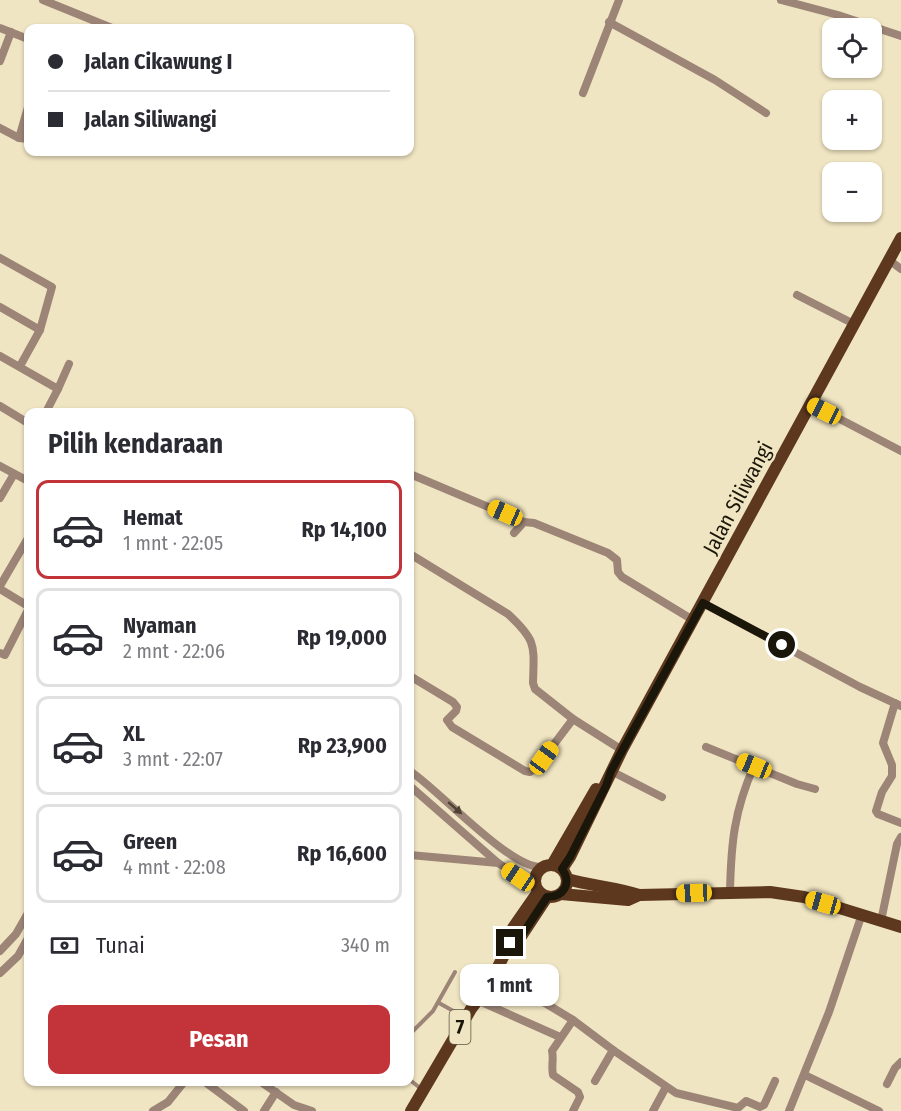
<!DOCTYPE html>
<html lang="id">
<head>
<meta charset="utf-8">
<style>
  :root { --surface:#fff; --page:#f2f2f3; --text:#2b2b33; --muted:#7c7c81; --line:#e1e1e2; --accent:#c3343a }
  body { margin:0; font-family:"Fira Sans Condensed",sans-serif; background:var(--page); color:var(--text); height:100vh; display:flex; flex-direction:column; font-size:22px; white-space:nowrap }
  * { box-sizing:border-box; margin:0 }
  p { font-size:20px; color:var(--muted) }
  .icon { flex:none; width:33px; height:33px; fill:none; stroke:currentColor; stroke-width:2; stroke-linecap:round; stroke-linejoin:round }
  .map { position:relative; flex:1; overflow:hidden }
  .drawer { position:absolute; left:24px; top:408px; width:390px; height:678px; display:flex; flex-direction:column; background:var(--surface); border-radius:12px; box-shadow:0 2px 4px #0004 }
  .drawer>* { flex:none }
  .banner { position:absolute; left:24px; top:24px; width:390px; height:132px; border-radius:12px; box-shadow:0 2px 4px #0004; display:grid; align-content:center; height:132px; padding:0 24px; background:var(--surface) }
  .buttons { position:absolute; left:822px; top:18px; display:grid; gap:12px }
  .buttons a { display:grid; place-items:center; width:60px; height:60px; border-radius:12px; background:var(--surface); box-shadow:0 2px 4px #0004; font-size:30px }
  .end { position:absolute; width:27px; height:27px; margin:-14px; border:8px solid #1a1609; background:#fff; box-shadow:0 0 0 3px #fff }
  .from { border-radius:50% }
  .bubble { position:absolute; height:42px; border-radius:12px; background:var(--surface); box-shadow:0 2px 4px #0004; font-size:20px; font-weight:700; line-height:42px; text-align:center }
  .car { position:absolute; width:18px; height:36px; margin:-18px -9px; border-radius:8px; box-shadow:0 0 4px 2px #0007; background:linear-gradient(#f5c518 24%,#345 0 40%,#f5c518 0 76%,#345 0 86%,#f5c518 0) }
  .banner b { display:flex; align-items:center; gap:21px; height:57px; font-size:22px }
  .banner b+b { border-top:2px solid var(--line) }
  .banner i { width:15px; height:15px; background:var(--text) }
  ul { padding:0; list-style:none }
  li { display:flex; align-items:center; gap:18px; height:99px; margin:0 12px 9px; padding:0 12px; border:3px solid var(--line); border-radius:12px }
  li div { flex:1 }
  li b { display:block; font-size:22px }
  li em { font-style:normal; font-weight:700 }
  li.active { border-color:var(--accent) }
  li>.icon { width:54px; height:54px; stroke-width:1.5 }
  h2 { padding:0 24px; font-size:27px; line-height:72px }
  .pay { display:flex; align-items:center; gap:15px; height:66px; padding:0 24px; font-size:22px }
  .pay p { margin-inline-start:auto }
  .cta { display:flex; gap:12px; margin-top:auto; padding:12px 24px }
  .cta a { flex:1; height:69px; border-radius:12px; background:var(--accent); color:#fff; font-size:24px; font-weight:700; line-height:69px; text-align:center }
  .map>svg:first-child { display:block }
  .lines { fill:none; stroke-linecap:round; stroke-linejoin:round }
  .service { stroke:#9c8577; stroke-width:4 }
  .minor { stroke:#9c8577; stroke-width:8 }
  .primary { stroke:#5d381f; stroke-width:12 }
  .oneway { fill:#4e4235 }
  .route { stroke:#1a1609; stroke-width:8 }
  .labels { text-anchor:middle; stroke-width:5; stroke-linejoin:round; paint-order:stroke }
  .shield { fill:#f0e5c2; stroke:#5a5440; stroke-width:1.5 }
  .shield-label { font-size:20px; font-weight:bold; fill:#1a1609 }
  .street-label { font-size:21px; fill:#1a1609; stroke:#f0e5c2 }
</style>
</head>
<body>
<div class="map">
<svg width="901" height="1111" viewBox="0 0 901 1111">
  <rect width="100%" height="100%" fill="#f0e5c2"/>
  <g class="lines">
    <!-- service -->
    <g class="service">
      <polyline points="439,1003 464,1017"/>
      <polyline points="410,1034 433,1011 455,972"/>
      <polyline points="410,1080 420,1088"/>
    </g>
    <!-- minor -->
    <g class="minor">
      <polyline points="43,0 112,28"/>
      <polyline points="781,0 838,15 901,36"/>
      <polyline points="609,22 715,80 766,113"/>
      <polyline points="0,28 28,39"/>
      <polyline points="0,61 11,32"/>
      <polyline points="583,93 619,0"/>
      <polyline points="0,128 19,138 28,139"/>
      <polyline points="19,138 28,107"/>
      <polyline points="0,258 52,287 40,330 20,366"/>
      <polyline points="889,260 901,269"/>
      <polyline points="797,295 854,324"/>
      <polyline points="0,307 40,330"/>
      <polyline points="0,356 58,389 46,412"/>
      <polyline points="58,389 69,364"/>
      <polyline points="811,404 901,451"/>
      <polyline points="0,406 28,423"/>
      <polyline points="0,466 28,481"/>
      <polyline points="410,474 524,522"/>
      <polyline points="0,498 14,474"/>
      <polyline points="514,533 524,522 534,523 608,553 617,560 618,572 622,577 693,620"/>
      <path d="M410,554L508,614C537,641 534,645 533,683L535,689L573,719L622,750"/>
      <polyline points="0,586 28,538"/>
      <polyline points="0,589 28,606"/>
      <polyline points="703,603 860,687 901,706"/>
      <polyline points="0,653 5,655 28,610"/>
      <polyline points="410,676 453,702 457,707 456,711 447,720 452,727 525,771 530,772 536,768 573,719"/>
      <polyline points="895,703 883,743 892,765 892,776 882,792 876,811 878,814 901,823"/>
      <polyline points="706,747 797,784 815,789"/>
      <path d="M410,771C439,790 512,871 543,867"/>
      <polyline points="611,771 662,797"/>
      <polyline points="410,786 498,863 535,887"/>
      <polyline points="410,855 498,863"/>
      <path d="M730,892C731,844 734,811 754,766"/>
      <polyline points="881,921 897,844 901,837"/>
      <polyline points="0,951 16,934 28,913"/>
      <polyline points="0,973 18,956 28,938"/>
      <polyline points="489,985 545,1003 573,1020 613,1050 676,1093 738,1108 746,1101 760,1107 764,1105 775,1081"/>
      <polyline points="477,1000 560,1037"/>
      <path d="M573,1020L552,1051C554,1059 551,1066 553,1075L578,1092L580,1097L573,1111"/>
      <polyline points="805,1075 879,1111"/>
      <polyline points="595,1081 613,1050"/>
      <polyline points="205,1082 244,1111"/>
      <polyline points="261,1082 294,1105 312,1111"/>
      <polyline points="887,1084 895,1068 901,1062"/>
      <polyline points="153,1111 168,1102 184,1082"/>
      <polyline points="264,1111 276,1092"/>
      <polyline points="653,1111 666,1087"/>
      <polyline points="789,1111 829,1012 862,914"/>
    </g>
    <!-- primary -->
    <g class="primary">
      <circle cx="551" cy="881" r="16"/>
      <polyline points="552,865 596,789"/>
      <polyline points="562,869 570,857 622,750 901,238"/>
      <path d="M567,879C591,886 616,887 639,895L770,892L804,897L901,927"/>
      <polyline points="561,894 628,900 639,895"/>
      <polyline points="510,943 520,938 547,897"/>
      <polyline points="411,1111 471,1009 489,985 510,943 513,928 538,892"/>
    </g>
  </g>
  <!-- one-way arrows -->
  <defs><path id="oneway-solid" d="M-6-.8H1V-3.2L6.5 0L1 3.2V.8H-6Z" transform="scale(1.5)"/></defs>
  <use class="oneway" href="#oneway-solid" transform="translate(455 808) rotate(41)"/>
  <g class="lines">
    <!-- route -->
    <path class="route" d="M510,943L520,938L547,897C564,897 572,883 562,869L570,857L606,786L611,771L703,603L782,645"/>
  </g>
  <g class="labels">
    <!-- shield labels -->
    <rect class="shield" x="449.5" y="1010" width="21" height="34" rx="4.5"/>
    <g class="shield-label">
      <text x="460" y="1034">7</text>
    </g>
    <!-- street labels -->
    <g class="street-label">
      <text transform="translate(738 498) rotate(-62)" y="7">Jalan Siliwangi</text>
    </g>
  </g>
</svg>
<div class="buttons">
<a><svg class="icon" aria-label="locate" viewBox="0 0 24 24"><circle cx="12" cy="12" r="6"/><path d="M12 2v4M12 18v4M2 12h4M18 12h4"/></svg></a>
<a>+</a>
<a>−</a>
</div>
<i class="end from" style="left:782px;top:645px"></i>
<i class="end" style="left:510px;top:943px"></i>
<div class="bubble" style="left:460px;top:964px;width:99px">1 mnt</div>
<i class="car" style="left:824px;top:411px;rotate:297deg"></i>
<i class="car" style="left:505px;top:513px;rotate:294deg"></i>
<i class="car" style="left:544px;top:758px;rotate:36deg"></i>
<i class="car" style="left:754px;top:766px;rotate:292deg"></i>
<i class="car" style="left:518px;top:877px;rotate:304deg"></i>
<i class="car" style="left:694px;top:893px;rotate:268deg"></i>
<i class="car" style="left:823px;top:903px;rotate:286deg"></i>
<div class="banner">
<b><i class="from"></i>Jalan Cikawung I</b>
<b><i></i>Jalan Siliwangi</b>
</div>
<section class="drawer">
<h2>Pilih kendaraan</h2>
<ul>
<li class="active"><svg class="icon" aria-label="car" viewBox="0 0 24 24"><path d="M5 17H2v-5l4-1 3-4h7l3 4 3 1v5h-3M9 17h6M6 11h13"/><circle cx="7" cy="17" r="2"/><circle cx="17" cy="17" r="2"/></svg><div><b>Hemat</b><p>1 mnt · 22:05</p></div><em>Rp 14,100</em></li>
<li><svg class="icon" aria-label="car" viewBox="0 0 24 24"><path d="M5 17H2v-5l4-1 3-4h7l3 4 3 1v5h-3M9 17h6M6 11h13"/><circle cx="7" cy="17" r="2"/><circle cx="17" cy="17" r="2"/></svg><div><b>Nyaman</b><p>2 mnt · 22:06</p></div><em>Rp 19,000</em></li>
<li><svg class="icon" aria-label="car" viewBox="0 0 24 24"><path d="M5 17H2v-5l4-1 3-4h7l3 4 3 1v5h-3M9 17h6M6 11h13"/><circle cx="7" cy="17" r="2"/><circle cx="17" cy="17" r="2"/></svg><div><b>XL</b><p>3 mnt · 22:07</p></div><em>Rp 23,900</em></li>
<li><svg class="icon" aria-label="car" viewBox="0 0 24 24"><path d="M5 17H2v-5l4-1 3-4h7l3 4 3 1v5h-3M9 17h6M6 11h13"/><circle cx="7" cy="17" r="2"/><circle cx="17" cy="17" r="2"/></svg><div><b>Green</b><p>4 mnt · 22:08</p></div><em>Rp 16,600</em></li>
</ul>
<div class="pay"><svg class="icon" aria-label="cash" viewBox="0 0 24 24"><path d="M3 7h18v10H3z"/><circle cx="12" cy="12" r="2"/></svg>Tunai<p>340 m</p></div>
<div class="cta"><a>Pesan</a></div>
</section>
</div>
</body>
</html>
